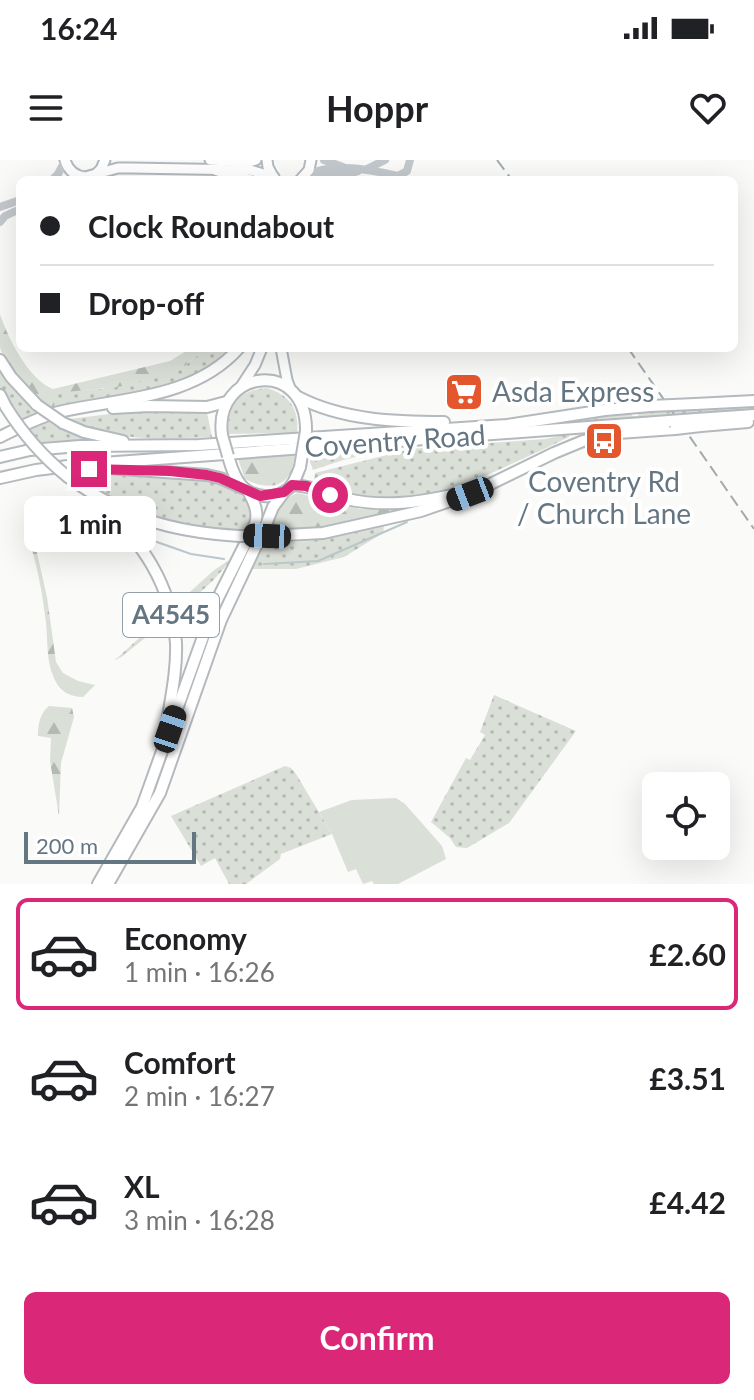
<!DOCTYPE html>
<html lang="en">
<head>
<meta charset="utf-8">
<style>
  :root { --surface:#fff; --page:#f6f6f6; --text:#202124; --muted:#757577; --line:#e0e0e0; --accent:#db2777 }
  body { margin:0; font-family:Lato,sans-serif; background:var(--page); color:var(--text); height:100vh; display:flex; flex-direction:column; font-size:30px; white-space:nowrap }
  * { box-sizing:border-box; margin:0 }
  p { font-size:26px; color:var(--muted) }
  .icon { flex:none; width:44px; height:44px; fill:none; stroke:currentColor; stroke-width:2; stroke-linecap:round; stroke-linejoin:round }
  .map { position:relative; height:724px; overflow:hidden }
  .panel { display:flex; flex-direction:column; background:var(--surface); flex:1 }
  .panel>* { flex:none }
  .guide { position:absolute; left:16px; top:16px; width:722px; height:176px; border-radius:12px; box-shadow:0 8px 32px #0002; display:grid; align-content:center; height:176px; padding:0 24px; background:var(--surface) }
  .controls { position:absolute; left:642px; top:612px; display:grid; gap:16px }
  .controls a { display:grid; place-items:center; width:88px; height:88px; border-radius:12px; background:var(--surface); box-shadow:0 8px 32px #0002; font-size:40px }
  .scale { position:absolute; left:24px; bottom:20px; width:172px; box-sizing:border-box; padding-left:8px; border:4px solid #657683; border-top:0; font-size:22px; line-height:28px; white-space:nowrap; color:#657683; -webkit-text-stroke:6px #fff; paint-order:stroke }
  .end { position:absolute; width:36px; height:36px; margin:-18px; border:10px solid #db2777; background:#fff; box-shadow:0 0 0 4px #fff }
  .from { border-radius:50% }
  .bubble { position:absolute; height:56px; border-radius:12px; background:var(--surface); box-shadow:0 8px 32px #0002; font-size:26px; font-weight:700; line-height:56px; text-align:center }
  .car { position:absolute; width:24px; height:48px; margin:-24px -12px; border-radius:10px; box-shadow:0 0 6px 2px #0007; background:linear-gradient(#222 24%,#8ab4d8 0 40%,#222 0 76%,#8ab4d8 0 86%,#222 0) }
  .guide b { display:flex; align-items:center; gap:28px; height:76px; font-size:30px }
  .guide b+b { border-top:2px solid var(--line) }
  .guide i { width:20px; height:20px; background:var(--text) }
  ul { padding:14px 0 0; list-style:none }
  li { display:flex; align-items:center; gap:24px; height:112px; margin:0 16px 12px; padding:0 8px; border:4px solid transparent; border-radius:12px }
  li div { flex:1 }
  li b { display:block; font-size:30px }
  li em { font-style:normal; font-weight:700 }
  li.active { border-color:var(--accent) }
  li>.icon { width:72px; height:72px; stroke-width:1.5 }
  .button { display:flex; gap:16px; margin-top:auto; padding:16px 24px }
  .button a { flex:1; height:92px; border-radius:12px; background:var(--accent); color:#fff; font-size:32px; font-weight:700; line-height:92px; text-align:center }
  .status { display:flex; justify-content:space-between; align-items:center; height:56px; padding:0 40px; background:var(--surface); direction:ltr }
  .status svg { height:22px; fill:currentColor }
  header { display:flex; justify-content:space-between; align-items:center; height:104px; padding:0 24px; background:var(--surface); font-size:36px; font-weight:700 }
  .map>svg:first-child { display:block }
  .grass { fill:url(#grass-dots) }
  .forest { fill:url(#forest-firs) }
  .green { fill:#dadfd7 }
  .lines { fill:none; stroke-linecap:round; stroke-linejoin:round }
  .stream { stroke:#bbc7cb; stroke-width:2 }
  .secondary-casing { stroke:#b3babf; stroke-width:13 }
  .trunk-casing { stroke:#b4b9bd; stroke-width:14 }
  .tertiary { stroke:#c3c8cc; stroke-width:8 }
  .secondary { stroke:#fff; stroke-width:9 }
  .trunk { stroke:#fff; stroke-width:10 }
  .rail { stroke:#a2aab0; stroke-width:2; stroke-dasharray:12 6; stroke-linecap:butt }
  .trunk-bridge-casing { stroke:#b4b9bd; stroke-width:14; stroke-linecap:butt }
  .trunk-bridge { stroke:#fff; stroke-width:10 }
  .route { stroke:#db2777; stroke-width:10 }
  .labels { text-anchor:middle; stroke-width:8; stroke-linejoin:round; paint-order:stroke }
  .shield { fill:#fff; stroke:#939fa8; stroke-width:2 }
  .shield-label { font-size:26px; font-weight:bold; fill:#657683 }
  .poi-label { font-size:28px; fill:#657683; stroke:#fff; text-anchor:start }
  .street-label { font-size:28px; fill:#657683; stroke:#fff }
</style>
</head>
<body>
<div class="status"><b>16:24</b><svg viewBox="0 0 49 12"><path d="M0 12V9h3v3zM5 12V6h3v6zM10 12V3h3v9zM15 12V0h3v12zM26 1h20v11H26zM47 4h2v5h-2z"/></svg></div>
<header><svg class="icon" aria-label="menu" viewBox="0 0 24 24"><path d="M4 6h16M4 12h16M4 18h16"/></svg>Hoppr<svg class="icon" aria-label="heart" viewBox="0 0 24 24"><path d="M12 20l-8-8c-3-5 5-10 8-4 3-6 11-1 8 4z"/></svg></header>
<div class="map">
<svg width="754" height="724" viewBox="0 0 754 724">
  <defs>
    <pattern id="grass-dots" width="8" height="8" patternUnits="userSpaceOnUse" patternTransform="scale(2)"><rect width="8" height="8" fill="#dadfd7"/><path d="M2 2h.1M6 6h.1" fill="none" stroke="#b4b9b4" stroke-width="1.8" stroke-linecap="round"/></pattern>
    <pattern id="forest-firs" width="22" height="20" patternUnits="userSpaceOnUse" patternTransform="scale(2)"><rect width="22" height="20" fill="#dadfd7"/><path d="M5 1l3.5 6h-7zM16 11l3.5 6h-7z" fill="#b4b9b4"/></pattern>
  </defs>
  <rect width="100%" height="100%" fill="#fafaf8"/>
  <!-- grass -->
  <g class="grass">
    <path d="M207,188H235C194,232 111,239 54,250V233L72,230L102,229L178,211Z"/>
    <polygon points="0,205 38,250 36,252 41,255 21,262 9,245 0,228"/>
    <path d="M267,228C290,235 299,249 297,273L228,274C227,246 238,230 267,228Z"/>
    <polygon points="754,246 754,250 595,263 311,281 561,261 631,253 632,256 638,256 639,253"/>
    <path d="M173,250L207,253L212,277C158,279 121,283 70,259L133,251Z"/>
    <polygon points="49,262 60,269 107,283 41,284 29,270"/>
    <path d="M569,274V277C540,291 510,305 480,318C460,326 438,337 416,339C381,342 346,335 314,322L315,313L411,289L545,279Z"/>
    <polygon points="405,285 343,300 313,310 310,302 311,293"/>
    <path d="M117,315C150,316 231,312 249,344C253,351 252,360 252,369C184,370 136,354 79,319Z"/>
    <polygon points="384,366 383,373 344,397 296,409 251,409 262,384 308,381"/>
    <path d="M229,400C222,420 144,478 123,496L115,500L213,411Z"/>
    <polygon points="494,535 576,571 509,663 467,688 456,687 450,678 431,662 466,598 470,600 485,575 480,572"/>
    <polygon points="285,606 291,608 296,614 332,674 281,694 280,699 246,724 229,724 215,698 201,706 171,656"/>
  </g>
  <!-- forest -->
  <g class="forest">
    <path d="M0,154C8,178 28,219 53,229L170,201L191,188H207L178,211L168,214L118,227L55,233L54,250C36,239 4,209 0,187C0,176 0,164 0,154Z"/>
    <path d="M295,293C294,299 293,307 291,312C282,331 260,327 245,319L238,299Z"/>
    <path d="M298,333L360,349L389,350V354C349,365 308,371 266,370C275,356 281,338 298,333Z"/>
    <path d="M35,384L47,437L56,502L63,513L78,521L95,525L83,537C70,537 59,531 54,518C46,501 48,481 46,463C43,438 39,414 32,390Z"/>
    <path d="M49,546L72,548L74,557L61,603L59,656L50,601L51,578L38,576C38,564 40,553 49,546Z"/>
  </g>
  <!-- green -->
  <polygon class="green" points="396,638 405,644 442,686 446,699 398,724 374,724 372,721 363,724 356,709 348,712 332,674 319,652 352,640"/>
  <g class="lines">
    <!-- stream -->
    <g class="stream">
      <polyline points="92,361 109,365"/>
      <polyline points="137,375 191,394 224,399"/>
      <polyline points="264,404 318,401 407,362"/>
    </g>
    <!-- secondary casing -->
    <g class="secondary-casing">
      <g id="secondary">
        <path d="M65,0C68,10 74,16 85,17L118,8H130L250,10L274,17"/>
        <polyline points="210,0 249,2 256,0"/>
        <polyline points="267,0 268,7 274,18"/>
        <polyline points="97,13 101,9 105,0"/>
        <polyline points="300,20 309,10 311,0"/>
        <polyline points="281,188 287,220 290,228"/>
        <polyline points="240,228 255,205 262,188"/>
      </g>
    </g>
    <!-- trunk casing -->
    <g class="trunk-casing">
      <g id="trunk">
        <polyline points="216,10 250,20"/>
        <polyline points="0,200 11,217 37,245"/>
        <polyline points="0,235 6,247"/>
        <path d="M298,237C342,260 395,262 444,262"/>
        <polyline points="695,244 754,241"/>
        <polyline points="113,248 149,246 207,247 226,242"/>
        <polyline points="696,259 754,255"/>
        <polyline points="63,263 84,272 123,281"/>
        <polyline points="701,266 748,262"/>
        <path d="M222,275C213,209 307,197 306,271"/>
        <path d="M0,277C20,267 41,256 63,251C123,238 195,238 239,188"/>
        <path d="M228,296C231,306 234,317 241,325C252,338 275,340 288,329C294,324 297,315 300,307"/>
        <polyline points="0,297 30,290 80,286 199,285 507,265 605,250 650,246"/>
        <polyline points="108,308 207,315 220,318 243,328"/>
        <path d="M68,317C125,358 170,372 240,376"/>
        <polyline points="0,318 36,310 76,305 669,261"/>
        <path d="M292,325C311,325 328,335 346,339C383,347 416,343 452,335"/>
        <path d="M101,340C141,384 171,421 176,483C177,510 171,537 167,563"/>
        <polyline points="267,376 323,373 421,351 470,334 554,293 583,281 618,273 675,269"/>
        <path d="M98,724L142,647L214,446L255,364C259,352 254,342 248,331"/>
        <polyline points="108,724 160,633 221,460 265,367 273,347 284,332"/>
      </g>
    </g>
    <!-- tertiary -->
    <g class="tertiary">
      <polyline points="324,0 343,7"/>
      <polyline points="367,9 385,0"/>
      <path d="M307,15C334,2 370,10 398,16L407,11L410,0"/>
      <polyline points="52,20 58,14 65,1"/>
      <path d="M314,20C328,14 344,17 358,11"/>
      <polyline points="0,47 20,40"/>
      <polyline points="0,62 5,56 20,49"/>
    </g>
    <!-- secondary -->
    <use href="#secondary" class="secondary"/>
    <!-- trunk -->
    <use href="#trunk" class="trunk"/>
    <!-- rail -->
    <g class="rail">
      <polyline points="497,0 512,20"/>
      <polyline points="628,188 754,369"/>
    </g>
    <!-- trunk-bridge casing -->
    <g class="trunk-bridge-casing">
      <g id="trunk-bridge">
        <polyline points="37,245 63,263"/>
        <polyline points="650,246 695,244"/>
        <path d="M6,247C23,274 43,297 68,317"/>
        <polyline points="669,261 696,259"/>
        <polyline points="675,269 701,266"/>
        <polyline points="222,275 228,296"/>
        <polyline points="300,307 306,271"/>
        <polyline points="240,376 267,376"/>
      </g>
    </g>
    <!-- trunk-bridge -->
    <use href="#trunk-bridge" class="trunk-bridge"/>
  </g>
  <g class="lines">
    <!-- route -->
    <polyline class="route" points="89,309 170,311 207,315 220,318 260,336 284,332 292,325 306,326 330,335"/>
  </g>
  <!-- icons -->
  <defs>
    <g id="supermarket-square" transform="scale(2)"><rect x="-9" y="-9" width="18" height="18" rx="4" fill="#e4572e" stroke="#fff"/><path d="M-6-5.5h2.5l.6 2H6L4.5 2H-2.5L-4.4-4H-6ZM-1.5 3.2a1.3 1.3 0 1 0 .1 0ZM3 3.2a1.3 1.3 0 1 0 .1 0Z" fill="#fff"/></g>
    <g id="bus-square" transform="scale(2)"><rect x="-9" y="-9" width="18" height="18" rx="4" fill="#e4572e" stroke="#fff"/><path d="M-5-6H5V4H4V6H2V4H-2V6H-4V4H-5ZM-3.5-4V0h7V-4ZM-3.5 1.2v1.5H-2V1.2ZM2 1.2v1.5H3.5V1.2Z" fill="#fff"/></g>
  </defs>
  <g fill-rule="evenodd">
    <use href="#supermarket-square" x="464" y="232"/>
    <use href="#bus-square" x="604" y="281"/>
  </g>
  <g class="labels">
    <!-- shield labels -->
    <rect class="shield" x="123" y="433" width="96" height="44" rx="6"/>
    <g class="shield-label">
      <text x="171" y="464">A4545</text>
    </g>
    <!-- poi labels -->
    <g class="poi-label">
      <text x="492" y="242">Asda Express</text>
      <text x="604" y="332" text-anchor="middle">Coventry Rd<tspan x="604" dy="32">/ Church Lane</tspan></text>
    </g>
    <!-- street labels -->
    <g class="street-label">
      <text transform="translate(395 281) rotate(-4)" y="10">Coventry Road</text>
    </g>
  </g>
</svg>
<div class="controls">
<a><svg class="icon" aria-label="locate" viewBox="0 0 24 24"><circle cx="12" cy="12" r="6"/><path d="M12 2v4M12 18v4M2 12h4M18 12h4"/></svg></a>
</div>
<div class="scale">200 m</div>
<i class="end from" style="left:330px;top:335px"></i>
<i class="end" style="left:89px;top:309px"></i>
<div class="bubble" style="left:24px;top:336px;width:132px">1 min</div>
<i class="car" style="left:470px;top:334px;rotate:249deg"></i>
<i class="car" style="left:267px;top:376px;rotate:272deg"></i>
<i class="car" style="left:170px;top:569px;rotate:19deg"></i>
<div class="guide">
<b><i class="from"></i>Clock Roundabout</b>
<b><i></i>Drop-off</b>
</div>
</div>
<section class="panel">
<ul>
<li class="active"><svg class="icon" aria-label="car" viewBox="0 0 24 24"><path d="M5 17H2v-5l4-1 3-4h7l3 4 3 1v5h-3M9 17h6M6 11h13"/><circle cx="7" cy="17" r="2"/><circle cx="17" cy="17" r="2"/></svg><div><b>Economy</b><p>1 min · 16:26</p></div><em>£2.60</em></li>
<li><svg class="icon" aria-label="car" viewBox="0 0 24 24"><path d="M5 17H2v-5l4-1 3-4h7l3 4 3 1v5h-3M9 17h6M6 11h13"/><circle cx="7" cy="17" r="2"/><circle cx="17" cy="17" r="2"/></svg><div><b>Comfort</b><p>2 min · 16:27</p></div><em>£3.51</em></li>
<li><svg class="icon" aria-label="car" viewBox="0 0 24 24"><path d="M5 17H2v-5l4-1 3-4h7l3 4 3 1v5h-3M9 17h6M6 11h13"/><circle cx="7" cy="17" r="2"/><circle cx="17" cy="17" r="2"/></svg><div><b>XL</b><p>3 min · 16:28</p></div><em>£4.42</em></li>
</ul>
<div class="button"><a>Confirm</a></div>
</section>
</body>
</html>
